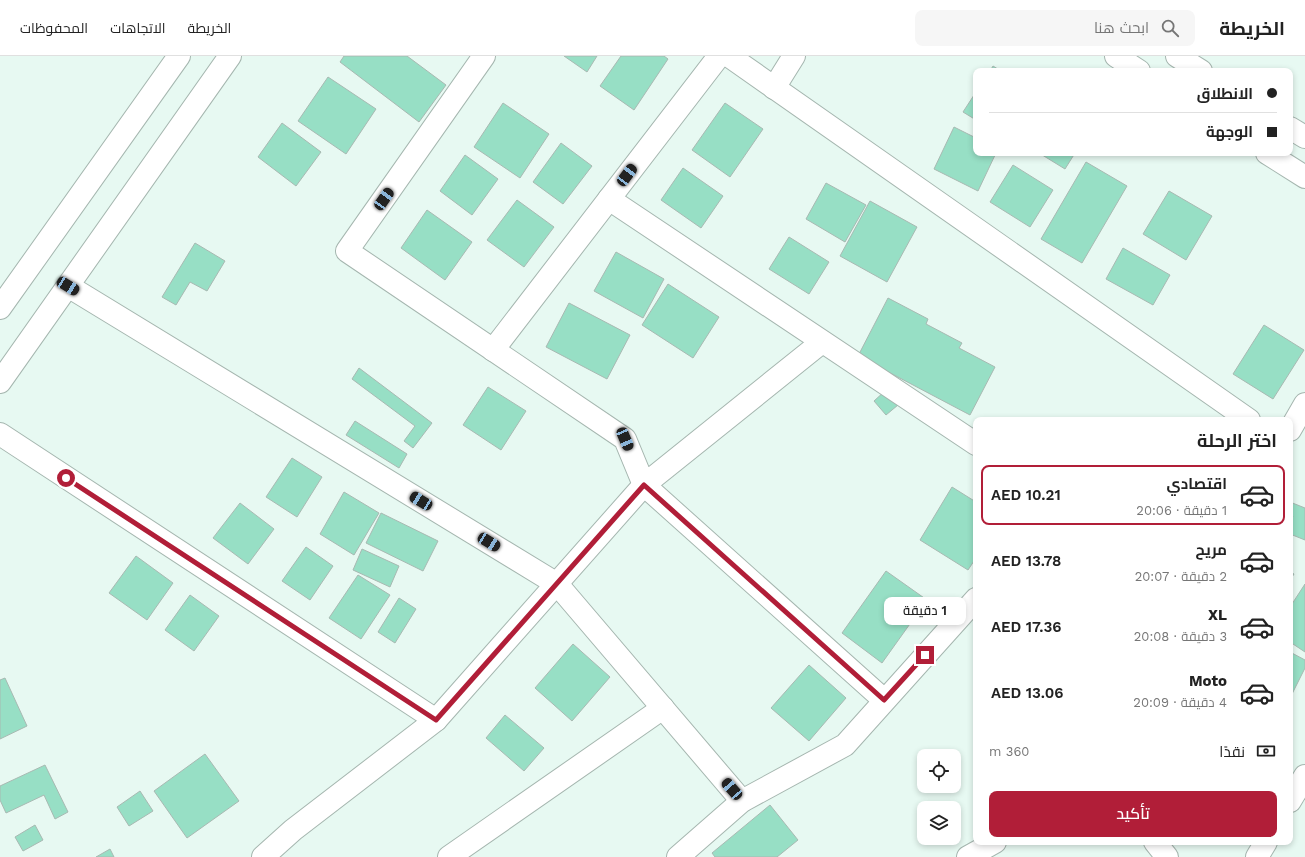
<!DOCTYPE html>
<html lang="ar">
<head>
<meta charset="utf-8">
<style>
  :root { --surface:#fff; --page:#f6f6f6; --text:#222; --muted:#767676; --line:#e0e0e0; --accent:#b11e38 }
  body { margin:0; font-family:"Work Sans",Cairo,sans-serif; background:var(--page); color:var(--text); direction:rtl; height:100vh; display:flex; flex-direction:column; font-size:15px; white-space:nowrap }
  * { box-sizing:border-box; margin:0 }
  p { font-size:13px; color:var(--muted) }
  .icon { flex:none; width:22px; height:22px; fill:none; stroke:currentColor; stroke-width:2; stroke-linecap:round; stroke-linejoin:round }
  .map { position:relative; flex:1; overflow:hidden; direction:ltr }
  .side { position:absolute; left:973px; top:361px; width:320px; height:428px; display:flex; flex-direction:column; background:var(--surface); border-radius:8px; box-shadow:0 2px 6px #0003; direction:rtl }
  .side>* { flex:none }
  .hud { position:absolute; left:973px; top:12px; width:320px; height:88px; border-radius:8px; box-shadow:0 2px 6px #0003; direction:rtl; display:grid; align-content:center; height:88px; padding:0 16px; background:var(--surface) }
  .tools { position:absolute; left:917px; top:693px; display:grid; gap:8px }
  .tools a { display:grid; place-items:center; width:44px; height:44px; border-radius:8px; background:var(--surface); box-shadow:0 2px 6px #0003; font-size:20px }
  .end { position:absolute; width:18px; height:18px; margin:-9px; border:5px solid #b11e38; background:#fff; box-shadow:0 0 0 2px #fff }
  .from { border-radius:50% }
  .bubble { position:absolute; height:28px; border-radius:8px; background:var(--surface); box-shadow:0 2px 6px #0003; font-size:13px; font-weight:600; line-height:28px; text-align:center; direction:rtl }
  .car { position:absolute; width:12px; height:24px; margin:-12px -6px; border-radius:5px; box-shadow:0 0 3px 1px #0007; background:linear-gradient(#222 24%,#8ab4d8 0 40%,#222 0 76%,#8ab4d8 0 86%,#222 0) }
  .hud b { display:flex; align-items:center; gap:14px; height:38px; font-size:15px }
  .hud b+b { border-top:1px solid var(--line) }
  .hud i { width:10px; height:10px; background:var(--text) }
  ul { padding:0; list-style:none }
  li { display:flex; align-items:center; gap:12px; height:60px; margin:0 8px 6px; padding:0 8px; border:2px solid transparent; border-radius:8px }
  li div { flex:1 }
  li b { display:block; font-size:15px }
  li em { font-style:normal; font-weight:600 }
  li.current { border-color:var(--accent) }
  li>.icon { width:36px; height:36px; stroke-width:1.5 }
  h2 { padding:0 16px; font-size:18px; line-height:48px }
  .pay { display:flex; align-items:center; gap:10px; height:44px; padding:0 16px; font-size:15px }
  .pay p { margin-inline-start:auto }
  .primary-button { display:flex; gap:8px; margin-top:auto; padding:8px 16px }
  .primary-button a { flex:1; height:46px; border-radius:8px; background:var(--accent); color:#fff; font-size:16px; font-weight:600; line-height:46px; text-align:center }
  header { display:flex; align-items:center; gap:24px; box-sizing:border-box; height:56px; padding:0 20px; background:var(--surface); border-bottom:1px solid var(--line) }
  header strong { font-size:19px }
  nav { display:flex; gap:22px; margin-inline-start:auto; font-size:14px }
  .search { width:280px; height:36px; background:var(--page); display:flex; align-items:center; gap:10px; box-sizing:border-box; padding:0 14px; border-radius:8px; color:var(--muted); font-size:15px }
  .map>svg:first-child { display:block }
  .building { fill:#97dfc5; stroke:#a8b9b2 }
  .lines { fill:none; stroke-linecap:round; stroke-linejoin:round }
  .minor-casing { stroke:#a5b6af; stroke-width:24 }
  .secondary-casing { stroke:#a5b6af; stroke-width:24 }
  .minor { stroke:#fff; stroke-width:22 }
  .secondary { stroke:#fff; stroke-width:22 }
  .route { stroke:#b11e38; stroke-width:5 }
</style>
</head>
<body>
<header>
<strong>الخريطة</strong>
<div class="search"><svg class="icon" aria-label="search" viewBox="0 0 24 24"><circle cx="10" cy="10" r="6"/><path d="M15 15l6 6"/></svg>ابحث هنا</div>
<nav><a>الخريطة</a><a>الاتجاهات</a><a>المحفوظات</a></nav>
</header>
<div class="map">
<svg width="1305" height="801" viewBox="0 0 1305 801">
  <rect width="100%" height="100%" fill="#e7f9f2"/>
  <!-- building -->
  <g class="building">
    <polygon points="344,0 407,0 446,29 419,66 340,6"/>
    <polygon points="564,0 597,0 587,16"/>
    <polygon points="621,0 664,0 668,3 634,54 600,30"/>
    <polygon points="993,10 1001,15 990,15"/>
    <polygon points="328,21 376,53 346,98 298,65"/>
    <polygon points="976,36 976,64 963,56"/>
    <polygon points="503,47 549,78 520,122 474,91"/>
    <polygon points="725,47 763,73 730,121 692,94"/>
    <polygon points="282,67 321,96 296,130 258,101"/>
    <polygon points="954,71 976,82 976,97 996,97 978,135 934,113"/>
    <polygon points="561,87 592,110 563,148 533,126"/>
    <polygon points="1039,97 1075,97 1065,113"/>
    <polygon points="465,99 498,123 472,159 440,135"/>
    <polygon points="1086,106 1127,130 1082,207 1041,183"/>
    <polygon points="1013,109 1053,134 1030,171 990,146"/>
    <polygon points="683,112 723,140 701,172 661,144"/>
    <polygon points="826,127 866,149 845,186 806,163"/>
    <polygon points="1169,135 1212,160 1186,204 1143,178"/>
    <polygon points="517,144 554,171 524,211 487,184"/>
    <polygon points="870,145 917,171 887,226 840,200"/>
    <polygon points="427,154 472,186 445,224 401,192"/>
    <polygon points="789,181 829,206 809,238 769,213"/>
    <polygon points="195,187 225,205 207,235 190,226 176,249 162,241"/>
    <polygon points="1123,192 1170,219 1153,249 1106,223"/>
    <polygon points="616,196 664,223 643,262 594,235"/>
    <polygon points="668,228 719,261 693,302 642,269"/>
    <polygon points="888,242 928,263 926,268 962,287 959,292 995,311 970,359 858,300"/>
    <polygon points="569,247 630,279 607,323 546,291"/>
    <polygon points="1264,269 1304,294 1273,343 1233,318"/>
    <polygon points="359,312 432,367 413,392 404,385 415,370 352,323"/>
    <polygon points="488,331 526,355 501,394 463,369"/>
    <polygon points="885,335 898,349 886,359 874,345"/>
    <polygon points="355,365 407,398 399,412 346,379"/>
    <polygon points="292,402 322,421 297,461 266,441"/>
    <polygon points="952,431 976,446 976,502 968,514 920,484"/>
    <polygon points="344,436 379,457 354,499 320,478"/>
    <polygon points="1290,446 1305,452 1305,484 1290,478 1290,469 1293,460 1290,459"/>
    <polygon points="240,447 274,473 248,508 213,482"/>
    <polygon points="381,457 438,485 423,515 366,487"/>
    <polygon points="306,491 333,510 310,544 282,525"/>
    <polygon points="362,493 399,510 390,531 353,514"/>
    <polygon points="136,500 173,527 147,564 109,537"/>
    <polygon points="886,515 927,544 882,607 842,577"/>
    <polygon points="1290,516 1294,518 1290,524"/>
    <polygon points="358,519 390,539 361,583 329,562"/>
    <polygon points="1305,528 1305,596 1290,586 1290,551"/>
    <polygon points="190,539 219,560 194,595 165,574"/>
    <polygon points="399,542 416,553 395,587 378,576"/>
    <polygon points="573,588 610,621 572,665 535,632"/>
    <polygon points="1290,596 1305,604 1305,612 1290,642"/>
    <polygon points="809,609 846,642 809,685 771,652"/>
    <polygon points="5,622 27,670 0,683 0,624"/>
    <polygon points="505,659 544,692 524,715 486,682"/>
    <polygon points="205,698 239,745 187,782 154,735"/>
    <polygon points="45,709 68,756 55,763 44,739 6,757 0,744 0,730"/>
    <polygon points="140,735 153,755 129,770 117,751"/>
    <polygon points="770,749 798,784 777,801 715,801 712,797"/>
    <polygon points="35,769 43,784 23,795 15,781"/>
    <polygon points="110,793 114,801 96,801"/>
  </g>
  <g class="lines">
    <!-- minor casing -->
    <g class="minor-casing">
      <g id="minor">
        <polyline points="484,0 347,195 625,383 644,429 822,286"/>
        <polyline points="729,0 1249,364"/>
        <polyline points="774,32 794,0"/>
        <polyline points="609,143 976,388"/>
        <polyline points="68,230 557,528 742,745"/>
        <polyline points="493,294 719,0"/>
        <polyline points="1290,374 1305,348"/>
        <polyline points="0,378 436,664"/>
        <polyline points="1290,745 1305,720"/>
        <polyline points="1155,786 1167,801"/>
        <polyline points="263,801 293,774 436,664 644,429 884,644"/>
        <polyline points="449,801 663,652"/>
        <polyline points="678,801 742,745 845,689 976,543"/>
        <polyline points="968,801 995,786"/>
        <polyline points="1257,801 1266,786"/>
      </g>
    </g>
    <!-- secondary casing -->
    <g class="secondary-casing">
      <g id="secondary">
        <polyline points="1116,0 1139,15"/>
        <polyline points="1177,0 1201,15"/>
        <polyline points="1290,72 1305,81"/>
        <polyline points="1267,97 1305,121"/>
        <polyline points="0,252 179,0"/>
        <polyline points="0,326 230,0"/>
      </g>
    </g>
    <!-- minor -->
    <use href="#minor" class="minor"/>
    <!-- secondary -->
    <use href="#secondary" class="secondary"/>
  </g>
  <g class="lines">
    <!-- route -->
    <polyline class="route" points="66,422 436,664 644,429 884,644 925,599"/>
  </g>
</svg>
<div class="tools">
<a><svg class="icon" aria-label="locate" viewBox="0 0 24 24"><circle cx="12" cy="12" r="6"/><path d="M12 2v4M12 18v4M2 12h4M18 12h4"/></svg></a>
<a><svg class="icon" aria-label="layers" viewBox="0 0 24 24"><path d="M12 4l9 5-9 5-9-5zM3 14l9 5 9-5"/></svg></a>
</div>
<i class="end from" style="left:66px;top:422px"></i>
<i class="end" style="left:925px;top:599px"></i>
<div class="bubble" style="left:884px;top:541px;width:82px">1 دقيقة</div>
<i class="car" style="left:627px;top:119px;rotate:37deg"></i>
<i class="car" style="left:384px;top:143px;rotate:35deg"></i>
<i class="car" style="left:68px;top:230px;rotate:121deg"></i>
<i class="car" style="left:625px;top:383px;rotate:157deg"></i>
<i class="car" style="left:421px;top:445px;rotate:301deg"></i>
<i class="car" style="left:489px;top:486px;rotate:121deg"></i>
<i class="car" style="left:732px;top:733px;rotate:319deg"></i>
<div class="hud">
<b><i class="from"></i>الانطلاق</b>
<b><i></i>الوجهة</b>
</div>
<section class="side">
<h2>اختر الرحلة</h2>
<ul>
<li class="current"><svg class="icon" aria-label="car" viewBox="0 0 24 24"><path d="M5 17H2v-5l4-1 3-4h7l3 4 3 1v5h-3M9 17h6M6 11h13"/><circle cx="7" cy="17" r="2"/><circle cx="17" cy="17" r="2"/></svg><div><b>اقتصادي</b><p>1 دقيقة · 20:06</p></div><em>AED 10.21</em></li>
<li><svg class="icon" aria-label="car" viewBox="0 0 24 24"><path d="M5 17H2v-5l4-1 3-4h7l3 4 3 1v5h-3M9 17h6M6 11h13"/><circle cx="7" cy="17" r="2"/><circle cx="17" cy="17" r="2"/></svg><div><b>مريح</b><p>2 دقيقة · 20:07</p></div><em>AED 13.78</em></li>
<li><svg class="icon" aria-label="car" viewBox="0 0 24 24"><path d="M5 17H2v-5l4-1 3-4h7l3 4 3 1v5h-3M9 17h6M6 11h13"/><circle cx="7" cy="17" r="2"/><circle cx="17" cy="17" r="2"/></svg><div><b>XL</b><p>3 دقيقة · 20:08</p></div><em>AED 17.36</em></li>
<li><svg class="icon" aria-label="car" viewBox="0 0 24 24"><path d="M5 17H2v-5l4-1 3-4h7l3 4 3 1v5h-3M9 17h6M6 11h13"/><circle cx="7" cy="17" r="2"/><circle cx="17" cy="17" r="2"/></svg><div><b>Moto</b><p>4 دقيقة · 20:09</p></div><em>AED 13.06</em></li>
</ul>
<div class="pay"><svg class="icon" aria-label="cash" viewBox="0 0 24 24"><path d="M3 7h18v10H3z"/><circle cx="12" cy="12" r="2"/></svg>نقدًا<p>360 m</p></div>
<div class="primary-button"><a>تأكيد</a></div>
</section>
</div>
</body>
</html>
